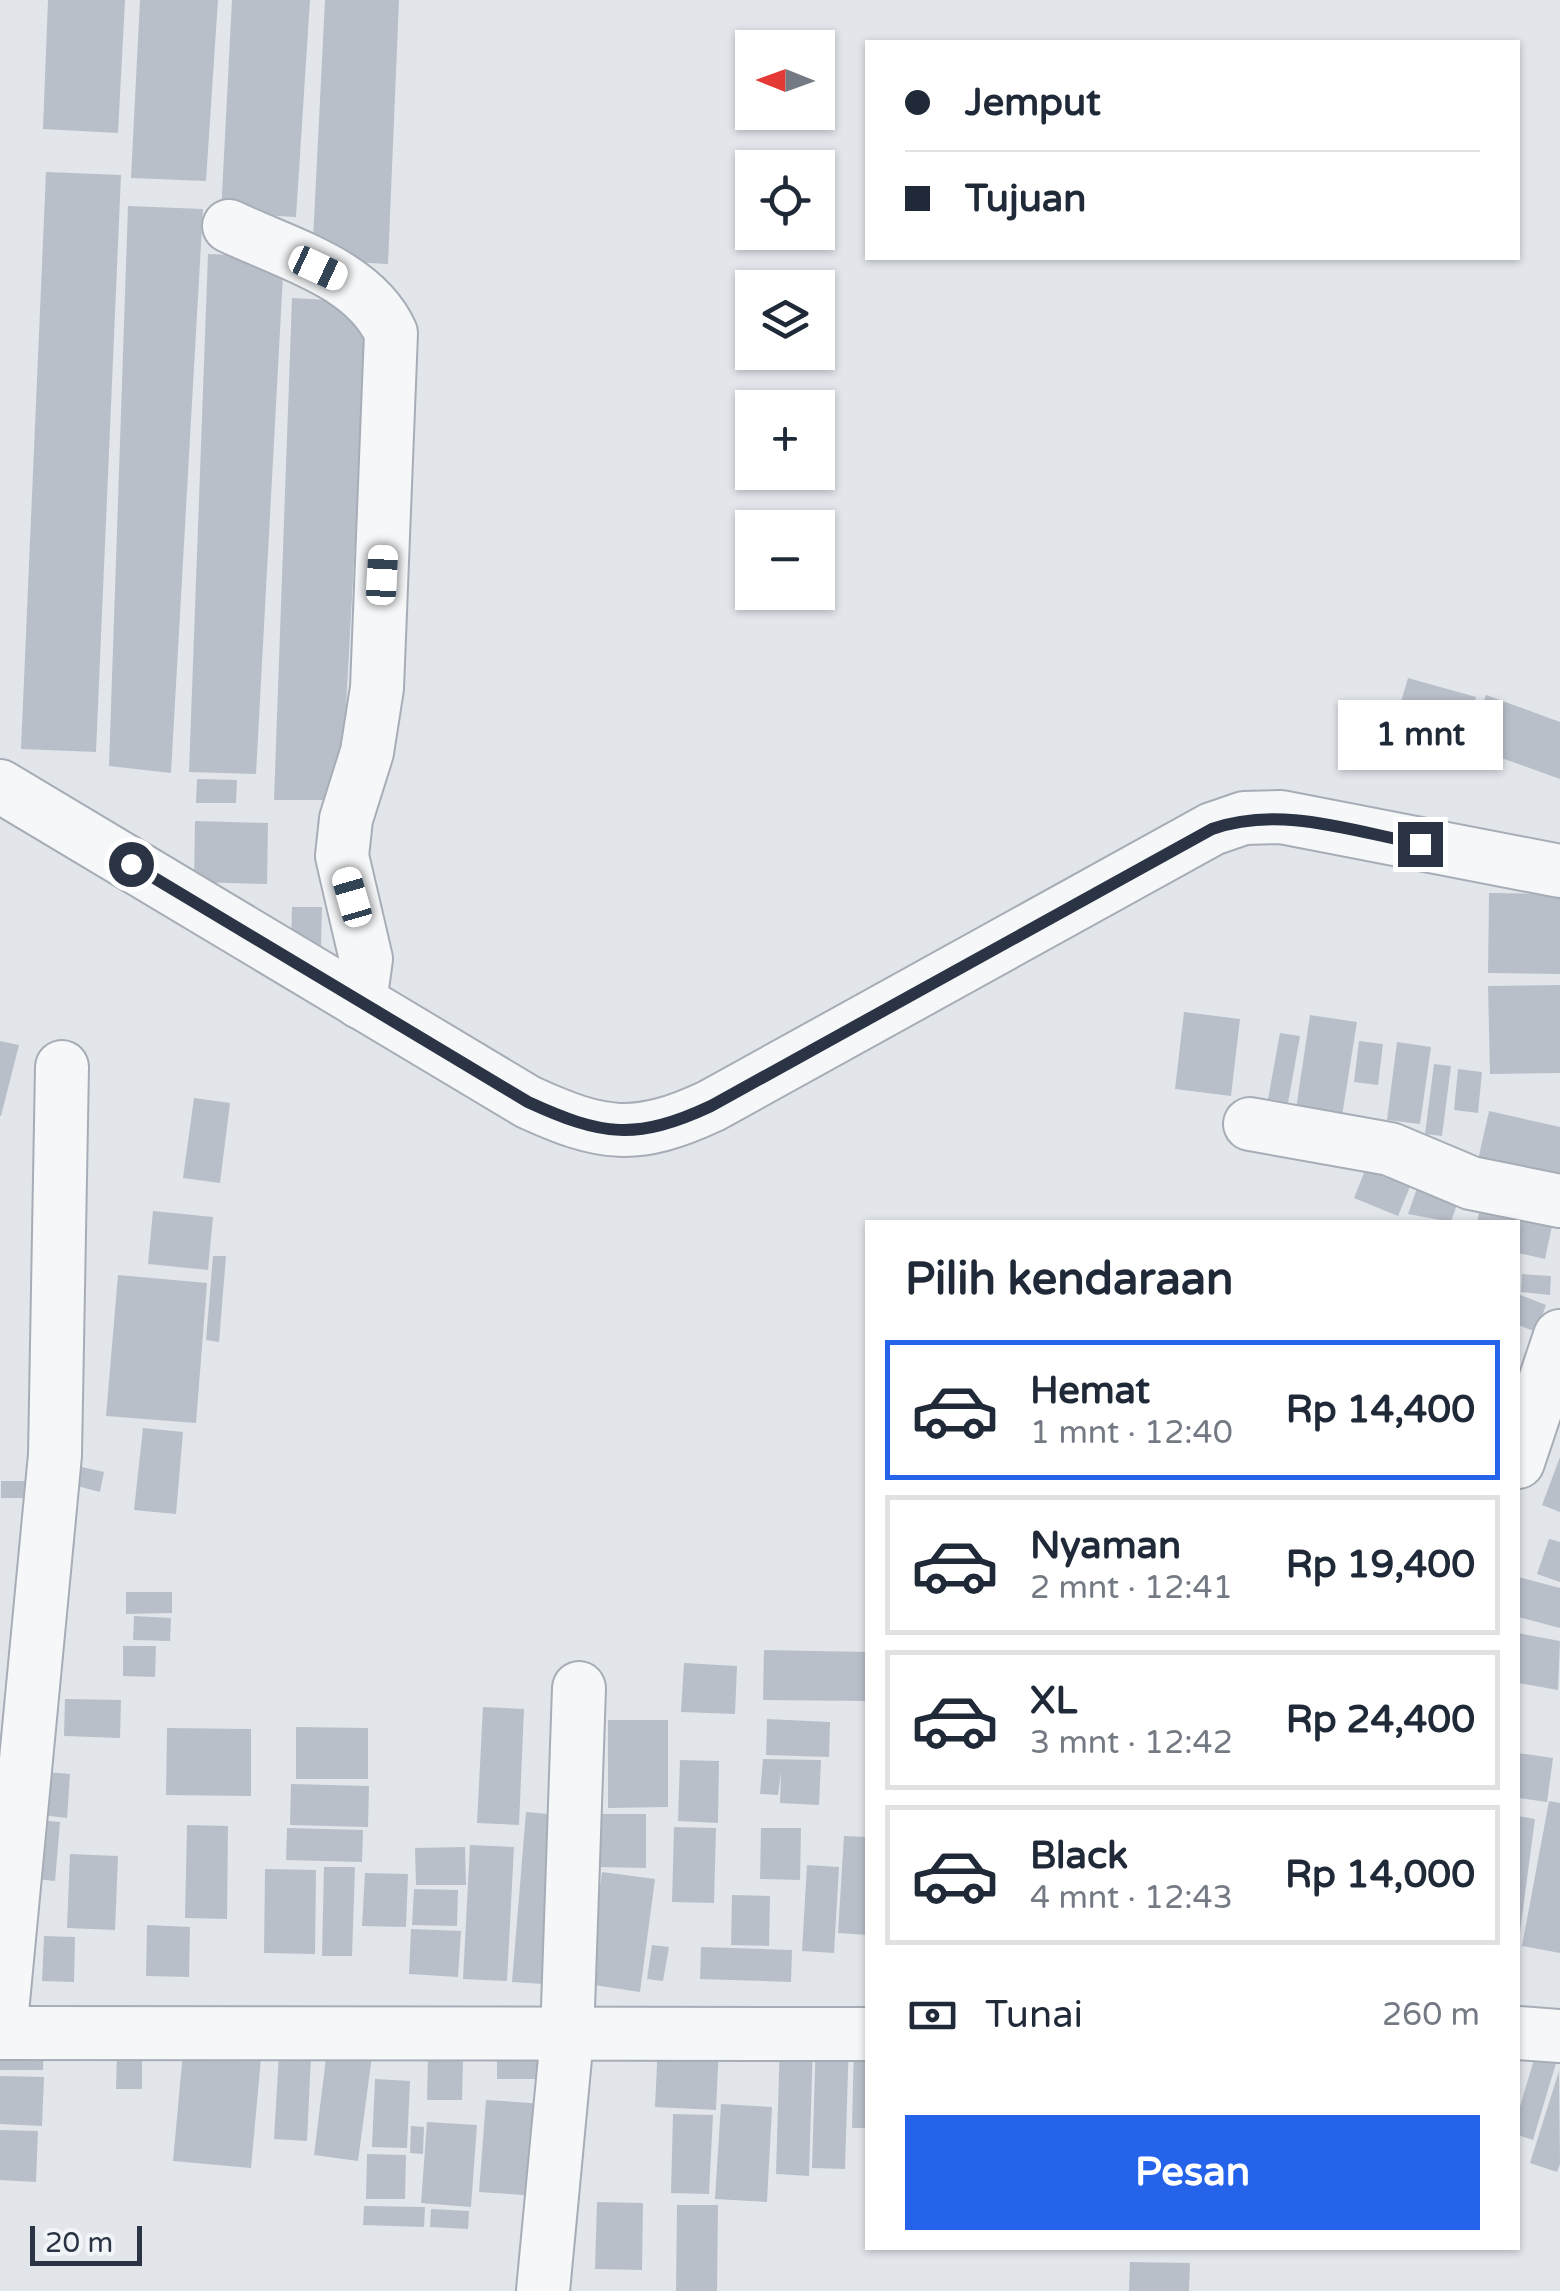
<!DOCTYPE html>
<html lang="id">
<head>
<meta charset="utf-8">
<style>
  :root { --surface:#fff; --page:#f2f2f3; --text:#1f2937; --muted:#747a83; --line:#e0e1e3; --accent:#2563eb }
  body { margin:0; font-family:"Varela Round",sans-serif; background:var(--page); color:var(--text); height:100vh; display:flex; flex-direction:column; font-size:38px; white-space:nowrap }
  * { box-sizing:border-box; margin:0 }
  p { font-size:32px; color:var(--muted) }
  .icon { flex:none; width:55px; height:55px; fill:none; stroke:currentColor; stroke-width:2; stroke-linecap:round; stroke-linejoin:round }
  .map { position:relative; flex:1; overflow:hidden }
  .drawer { position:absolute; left:865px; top:1220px; width:655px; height:1030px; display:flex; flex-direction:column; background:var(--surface); border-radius:0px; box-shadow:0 2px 8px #0004 }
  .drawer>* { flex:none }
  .top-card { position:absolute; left:865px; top:40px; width:655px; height:220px; border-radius:0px; box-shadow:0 2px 8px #0004; display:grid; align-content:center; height:220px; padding:0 40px; background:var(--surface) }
  .needle { width:65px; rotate:271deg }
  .buttons { position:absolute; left:735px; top:30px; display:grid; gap:20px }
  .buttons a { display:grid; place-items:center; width:100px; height:100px; border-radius:0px; background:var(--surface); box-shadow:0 2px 8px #0004; font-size:50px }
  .scale { position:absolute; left:30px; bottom:25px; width:112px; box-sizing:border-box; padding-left:10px; border:5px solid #2a3444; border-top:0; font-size:28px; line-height:35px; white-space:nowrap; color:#2a3444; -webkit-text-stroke:8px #f2f5f8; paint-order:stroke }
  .end { position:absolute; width:45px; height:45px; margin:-22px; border:12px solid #2a3444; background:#fff; box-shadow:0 0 0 5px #fff }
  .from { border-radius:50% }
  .bubble { position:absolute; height:70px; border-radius:0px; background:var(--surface); box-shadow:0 2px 8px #0004; font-size:32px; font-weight:800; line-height:70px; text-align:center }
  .car { position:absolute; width:30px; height:60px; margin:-30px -15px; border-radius:12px; box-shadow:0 0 8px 2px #0007; background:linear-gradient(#fff 24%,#345 0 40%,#fff 0 76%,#345 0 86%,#fff 0) }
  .top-card b { display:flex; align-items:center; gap:35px; height:95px; font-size:38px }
  .top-card b+b { border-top:2px solid var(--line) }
  .top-card i { width:25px; height:25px; background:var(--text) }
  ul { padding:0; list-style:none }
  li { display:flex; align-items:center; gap:30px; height:140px; margin:0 20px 15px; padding:0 20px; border:5px solid var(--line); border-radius:0px }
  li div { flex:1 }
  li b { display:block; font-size:38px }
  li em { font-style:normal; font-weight:800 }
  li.selected { border-color:var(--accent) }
  li>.icon { width:90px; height:90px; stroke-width:1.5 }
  h2 { padding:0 40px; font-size:45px; line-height:120px }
  .pay { display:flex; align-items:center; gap:25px; height:110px; padding:0 40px; font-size:38px }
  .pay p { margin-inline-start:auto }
  .action { display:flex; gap:20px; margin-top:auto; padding:20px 40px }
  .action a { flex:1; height:115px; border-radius:0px; background:var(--accent); color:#fff; font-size:40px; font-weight:800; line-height:115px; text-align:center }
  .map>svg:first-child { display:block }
  .building { fill:#b9bfc9 }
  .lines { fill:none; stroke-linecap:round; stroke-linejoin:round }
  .minor-casing { stroke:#a7adb6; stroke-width:56 }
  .minor { stroke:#f5f7f9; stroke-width:52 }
  .route { stroke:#2a3444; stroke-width:12 }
</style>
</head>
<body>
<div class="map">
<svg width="1560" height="2291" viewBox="0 0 1560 2291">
  <rect width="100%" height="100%" fill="#e2e6eb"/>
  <!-- building -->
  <g class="building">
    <polygon points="48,0 125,0 118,133 43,129"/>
    <polygon points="140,0 218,0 206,181 131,178"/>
    <polygon points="232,0 310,0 296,217 221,213"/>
    <polygon points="325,0 399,0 388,264 312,260"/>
    <polygon points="46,172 121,175 96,752 21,749"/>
    <polygon points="128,206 203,209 171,773 109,766"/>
    <polygon points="208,254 284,257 256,774 189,772"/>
    <polygon points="292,298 368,302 341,800 274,800"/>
    <polygon points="1408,678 1476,697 1463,746 1394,726"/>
    <polygon points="1486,695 1560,722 1560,779 1468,746"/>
    <polygon points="197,779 237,780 236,803 196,803"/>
    <polygon points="195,821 268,823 267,884 194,882"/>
    <polygon points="1489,893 1560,894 1560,974 1488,973"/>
    <polygon points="292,907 322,907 321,946 291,945"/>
    <polygon points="1560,985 1560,1073 1490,1074 1488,986"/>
    <polygon points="1184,1012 1240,1019 1231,1096 1175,1089"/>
    <polygon points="1310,1015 1357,1022 1342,1116 1296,1109"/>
    <polygon points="1280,1033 1300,1036 1288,1103 1268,1099"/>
    <polygon points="0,1041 19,1045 1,1116 0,1116"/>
    <polygon points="1359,1041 1383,1044 1378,1085 1354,1082"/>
    <polygon points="1397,1042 1431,1047 1420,1124 1387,1120"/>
    <polygon points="1434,1064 1451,1066 1442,1136 1425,1134"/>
    <polygon points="1458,1069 1482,1072 1478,1113 1454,1110"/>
    <polygon points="194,1098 230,1103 220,1183 183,1178"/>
    <polygon points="1489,1111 1560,1127 1560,1189 1476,1169"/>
    <polygon points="1374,1148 1418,1167 1398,1216 1354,1198"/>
    <polygon points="1423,1171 1464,1184 1451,1222 1408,1214"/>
    <polygon points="1483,1195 1555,1212 1545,1259 1518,1253 1518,1222 1477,1222"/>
    <polygon points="153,1211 213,1217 208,1270 148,1264"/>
    <polygon points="213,1256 226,1256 219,1342 206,1340"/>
    <polygon points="1522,1274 1551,1276 1550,1295 1521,1292"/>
    <polygon points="118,1275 207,1283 196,1423 106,1416"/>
    <polygon points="1518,1294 1546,1305 1536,1332 1518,1325"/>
    <polygon points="143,1428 183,1432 176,1514 134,1510"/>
    <polygon points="1560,1457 1560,1512 1542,1505"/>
    <polygon points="73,1465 104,1472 100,1492 69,1484"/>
    <rect x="1" y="1481" width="28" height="17"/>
    <polygon points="1549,1539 1560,1542 1560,1582 1537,1574"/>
    <polygon points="1518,1577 1560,1588 1560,1628 1518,1617"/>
    <polygon points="126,1592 172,1592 172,1613 126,1614"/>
    <polygon points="134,1616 171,1618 170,1641 133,1640"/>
    <polygon points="1518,1633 1560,1641 1558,1690 1518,1683"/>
    <polygon points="123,1646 156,1646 155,1677 123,1676"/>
    <polygon points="764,1650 868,1652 868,1701 763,1700"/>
    <polygon points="684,1663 737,1666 735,1714 681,1712"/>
    <polygon points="65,1699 121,1700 120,1738 64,1736"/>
    <polygon points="483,1707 524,1709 519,1825 477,1823"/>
    <polygon points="767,1719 830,1722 829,1757 766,1755"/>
    <polygon points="608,1720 668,1720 668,1807 608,1808"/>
    <polygon points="296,1727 368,1728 368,1779 296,1779"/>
    <polygon points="167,1728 251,1729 251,1796 166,1795"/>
    <polygon points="1518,1753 1553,1758 1547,1802 1518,1798"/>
    <polygon points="763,1759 821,1760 819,1805 780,1803 781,1772 778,1795 760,1794"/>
    <polygon points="680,1760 719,1761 718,1823 678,1821"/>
    <polygon points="35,1771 70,1774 67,1818 32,1814"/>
    <polygon points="291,1784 369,1786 368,1827 290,1825"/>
    <polygon points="1549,1801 1560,1803 1560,1953 1522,1946"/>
    <polygon points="526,1812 572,1816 558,1985 512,1982"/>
    <polygon points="600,1814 646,1814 646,1868 599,1867"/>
    <polygon points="1518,1816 1535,1819 1520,1932 1518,1931"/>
    <polygon points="31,1819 60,1822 55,1881 27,1878"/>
    <polygon points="187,1825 228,1826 227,1919 185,1918"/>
    <polygon points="674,1827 716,1828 714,1903 672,1902"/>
    <polygon points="287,1828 363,1830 362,1862 286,1860"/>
    <polygon points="761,1828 801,1828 800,1880 760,1879"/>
    <polygon points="844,1836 868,1837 868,1935 838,1933"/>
    <polygon points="470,1845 514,1847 507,1981 463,1979"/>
    <polygon points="465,1847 466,1885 416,1885 415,1848"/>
    <polygon points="70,1854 118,1856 115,1930 67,1928"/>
    <polygon points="807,1865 839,1867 834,1953 802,1951"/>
    <polygon points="324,1867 355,1867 352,1956 322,1956"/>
    <polygon points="265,1869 316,1870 315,1954 264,1953"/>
    <polygon points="602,1872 655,1879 640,1992 587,1984"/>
    <polygon points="365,1873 408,1874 406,1927 362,1926"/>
    <polygon points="414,1889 458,1890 457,1926 412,1925"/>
    <polygon points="732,1895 770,1896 769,1946 731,1945"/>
    <polygon points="147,1925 190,1927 189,1977 146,1976"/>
    <polygon points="411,1929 461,1931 458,1977 409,1974"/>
    <polygon points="44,1936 75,1937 74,1982 42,1981"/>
    <polygon points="652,1945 669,1947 663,1981 647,1979"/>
    <polygon points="701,1947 792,1950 791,1982 700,1979"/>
    <polygon points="816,2037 849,2038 845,2169 812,2168"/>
    <polygon points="0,2039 44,2040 43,2070 0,2070"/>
    <polygon points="780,2039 813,2041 809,2176 776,2174"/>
    <polygon points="497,2041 539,2041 538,2079 497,2079"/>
    <polygon points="328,2042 373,2048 358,2161 314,2155"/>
    <polygon points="658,2043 719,2046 716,2110 655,2107"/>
    <polygon points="854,2043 868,2043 868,2128 852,2128"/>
    <polygon points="183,2052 261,2058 251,2168 173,2161"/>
    <polygon points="1536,2053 1557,2060 1533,2140 1518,2135 1518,2113"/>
    <polygon points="117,2054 142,2055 142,2089 116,2089"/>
    <polygon points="279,2054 311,2056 307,2141 274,2139"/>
    <polygon points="428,2058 463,2059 462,2100 427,2100"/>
    <polygon points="1559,2071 1560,2164 1557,2172 1530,2163"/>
    <polygon points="0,2076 44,2077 42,2126 0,2124"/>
    <polygon points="375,2079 410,2081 407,2148 372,2147"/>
    <polygon points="486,2100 546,2104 540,2196 479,2192"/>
    <polygon points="721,2104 772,2107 767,2202 715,2199"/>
    <polygon points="673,2114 713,2115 709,2194 671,2193"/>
    <polygon points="427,2122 477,2125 471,2207 421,2203"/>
    <polygon points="411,2126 424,2127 423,2154 410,2153"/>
    <polygon points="0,2130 38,2131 36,2182 0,2180"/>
    <polygon points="367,2154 406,2155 405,2199 366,2199"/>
    <polygon points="597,2202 643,2203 642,2270 595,2269"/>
    <polygon points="677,2205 718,2205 717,2291 676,2291"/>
    <polygon points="364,2206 425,2207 424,2227 363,2225"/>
    <polygon points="431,2209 469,2211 468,2229 430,2227"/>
    <polygon points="1130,2262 1190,2263 1189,2291 1129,2291"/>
  </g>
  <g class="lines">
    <!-- minor casing -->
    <g class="minor-casing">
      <g id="minor">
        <path d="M229,226C285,253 364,273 391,333L377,688L367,752L346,819L342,856L366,959L360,1002"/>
        <path d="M0,786L528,1102C602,1136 636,1141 711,1106L1212,829L1244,818L1281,817L1560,871"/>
        <polyline points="1250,1124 1390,1149 1471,1183 1560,1201"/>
        <polyline points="1518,1462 1560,1336"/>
        <polyline points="0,2033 55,1455 62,1067"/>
        <polyline points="0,2033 868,2034"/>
        <polyline points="1518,2033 1560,2036"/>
        <polyline points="543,2291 567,2037 579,1688"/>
      </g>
    </g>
    <!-- minor -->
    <use href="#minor" class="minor"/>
  </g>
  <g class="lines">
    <!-- route -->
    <path class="route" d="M131,864L528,1102C602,1136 636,1141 711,1106L1212,829C1280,805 1352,831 1420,844"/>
  </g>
</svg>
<div class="buttons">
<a><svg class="needle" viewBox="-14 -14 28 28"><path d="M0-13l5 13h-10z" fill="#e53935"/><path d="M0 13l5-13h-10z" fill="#747a83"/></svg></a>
<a><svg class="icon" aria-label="locate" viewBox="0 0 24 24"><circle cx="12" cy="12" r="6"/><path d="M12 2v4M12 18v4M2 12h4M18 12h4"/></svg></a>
<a><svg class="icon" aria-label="layers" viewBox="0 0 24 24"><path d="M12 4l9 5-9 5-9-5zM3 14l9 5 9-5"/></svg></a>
<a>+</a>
<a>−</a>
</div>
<div class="scale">20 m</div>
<i class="end from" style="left:131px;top:864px"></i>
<i class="end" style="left:1420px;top:844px"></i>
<div class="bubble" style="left:1338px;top:700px;width:165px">1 mnt</div>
<i class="car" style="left:318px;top:268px;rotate:115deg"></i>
<i class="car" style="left:382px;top:575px;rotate:3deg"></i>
<i class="car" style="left:352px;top:897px;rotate:344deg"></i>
<div class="top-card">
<b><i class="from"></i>Jemput</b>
<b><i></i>Tujuan</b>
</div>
<section class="drawer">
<h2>Pilih kendaraan</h2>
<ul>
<li class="selected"><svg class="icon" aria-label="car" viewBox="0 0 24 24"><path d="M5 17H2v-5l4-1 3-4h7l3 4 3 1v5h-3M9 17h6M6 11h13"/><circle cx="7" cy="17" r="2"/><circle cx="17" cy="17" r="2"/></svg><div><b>Hemat</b><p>1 mnt · 12:40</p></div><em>Rp 14,400</em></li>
<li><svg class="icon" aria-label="car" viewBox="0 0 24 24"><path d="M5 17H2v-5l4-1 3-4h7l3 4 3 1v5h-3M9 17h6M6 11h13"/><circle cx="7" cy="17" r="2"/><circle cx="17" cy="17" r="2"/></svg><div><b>Nyaman</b><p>2 mnt · 12:41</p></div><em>Rp 19,400</em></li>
<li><svg class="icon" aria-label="car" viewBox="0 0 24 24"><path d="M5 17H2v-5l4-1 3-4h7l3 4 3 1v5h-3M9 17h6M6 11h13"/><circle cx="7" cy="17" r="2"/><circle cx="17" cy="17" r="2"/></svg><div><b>XL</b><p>3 mnt · 12:42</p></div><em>Rp 24,400</em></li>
<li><svg class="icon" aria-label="car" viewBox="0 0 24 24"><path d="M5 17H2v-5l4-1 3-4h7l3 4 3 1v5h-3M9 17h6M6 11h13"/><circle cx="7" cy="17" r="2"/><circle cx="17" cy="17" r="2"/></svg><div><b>Black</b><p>4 mnt · 12:43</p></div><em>Rp 14,000</em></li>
</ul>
<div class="pay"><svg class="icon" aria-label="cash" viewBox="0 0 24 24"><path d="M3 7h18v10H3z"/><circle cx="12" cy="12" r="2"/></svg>Tunai<p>260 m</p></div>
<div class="action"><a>Pesan</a></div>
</section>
</div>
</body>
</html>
